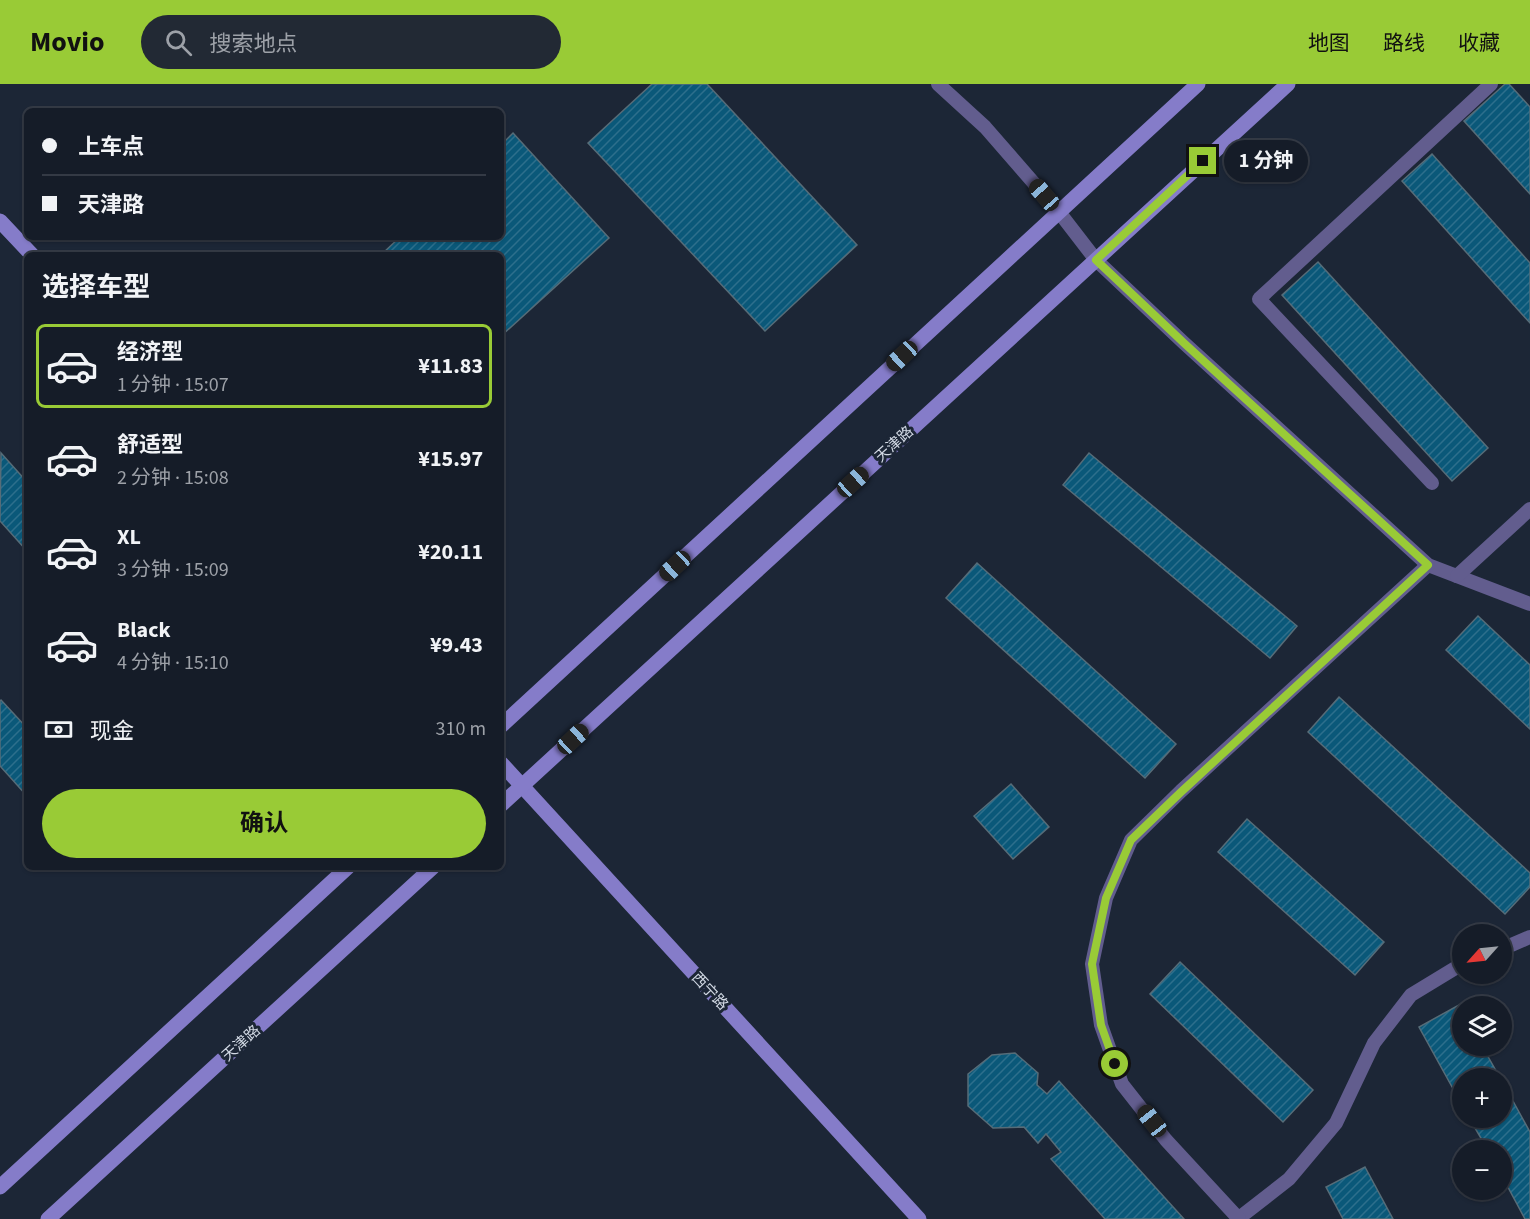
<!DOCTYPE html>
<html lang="zh">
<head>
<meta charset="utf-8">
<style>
  :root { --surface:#151c28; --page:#222934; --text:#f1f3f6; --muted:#9da1a8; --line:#343a45; --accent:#99cb36 }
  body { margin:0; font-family:"Source Sans 3","Noto Sans SC",sans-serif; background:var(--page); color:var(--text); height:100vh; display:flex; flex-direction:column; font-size:22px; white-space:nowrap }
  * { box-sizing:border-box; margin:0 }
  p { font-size:20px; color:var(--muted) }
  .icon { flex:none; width:33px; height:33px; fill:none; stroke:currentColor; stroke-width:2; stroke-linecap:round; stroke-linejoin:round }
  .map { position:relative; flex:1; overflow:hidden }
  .sheet { position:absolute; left:24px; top:168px; width:480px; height:618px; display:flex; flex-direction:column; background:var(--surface); border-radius:9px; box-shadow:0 2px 4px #0004,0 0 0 2px var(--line) }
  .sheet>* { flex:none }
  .guide { position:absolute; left:24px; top:24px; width:480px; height:132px; border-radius:9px; box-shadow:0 2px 4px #0004,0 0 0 2px var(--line); display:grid; align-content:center; height:132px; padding:0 18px; background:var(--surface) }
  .needle { width:39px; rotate:243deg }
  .fabs { position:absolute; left:1452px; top:840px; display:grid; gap:12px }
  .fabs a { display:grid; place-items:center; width:60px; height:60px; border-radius:50%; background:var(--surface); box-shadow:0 2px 4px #0004,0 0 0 2px var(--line); font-size:30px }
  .end { position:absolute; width:27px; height:27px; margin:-14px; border:8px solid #99cb36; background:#111; box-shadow:0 0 0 3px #111 }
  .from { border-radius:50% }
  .bubble { position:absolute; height:42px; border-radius:21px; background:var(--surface); box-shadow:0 2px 4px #0004,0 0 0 2px var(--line); font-size:20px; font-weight:700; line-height:42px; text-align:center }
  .car { position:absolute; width:18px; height:36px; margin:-18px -9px; border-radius:8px; box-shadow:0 0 4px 2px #0007; background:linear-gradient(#222 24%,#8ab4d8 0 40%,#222 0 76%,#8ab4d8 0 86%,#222 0) }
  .guide b { display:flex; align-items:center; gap:21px; height:57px; font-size:22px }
  .guide b+b { border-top:2px solid var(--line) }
  .guide i { width:15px; height:15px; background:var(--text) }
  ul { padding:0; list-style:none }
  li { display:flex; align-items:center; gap:18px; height:84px; margin:0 12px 9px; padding:0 6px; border:3px solid transparent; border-radius:9px }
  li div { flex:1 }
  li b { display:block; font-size:22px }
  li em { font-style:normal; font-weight:700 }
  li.on { border-color:var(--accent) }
  li>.icon { width:54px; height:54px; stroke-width:1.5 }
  h2 { padding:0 18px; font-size:27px; line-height:72px }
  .pay { display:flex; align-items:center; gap:15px; height:66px; padding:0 18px; font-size:22px }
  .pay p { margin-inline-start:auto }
  .primary-button { display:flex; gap:12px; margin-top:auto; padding:12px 18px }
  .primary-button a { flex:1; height:69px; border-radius:36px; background:var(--accent); color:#111; font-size:24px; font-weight:700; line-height:69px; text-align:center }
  header { display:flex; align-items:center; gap:36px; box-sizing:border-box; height:84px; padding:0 30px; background:var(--accent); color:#111 }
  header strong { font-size:28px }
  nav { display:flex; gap:33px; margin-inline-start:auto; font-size:21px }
  .search { width:420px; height:54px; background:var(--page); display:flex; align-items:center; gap:15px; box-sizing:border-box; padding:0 21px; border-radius:33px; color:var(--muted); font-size:22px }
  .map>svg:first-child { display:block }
  .building { fill:url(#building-hatch); stroke:#566c78; stroke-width:1.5 }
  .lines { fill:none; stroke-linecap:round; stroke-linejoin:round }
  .lane { stroke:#625d8e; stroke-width:14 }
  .secondary { stroke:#857cc9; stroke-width:15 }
  .route { stroke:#99cb36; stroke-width:8 }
  .labels { text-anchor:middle; stroke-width:6; stroke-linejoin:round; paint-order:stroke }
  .street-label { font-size:15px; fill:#d3dae5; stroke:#1c2636 }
</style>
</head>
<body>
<header>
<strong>Movio</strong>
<div class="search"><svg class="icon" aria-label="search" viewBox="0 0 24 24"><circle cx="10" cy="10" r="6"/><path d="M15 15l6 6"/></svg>搜索地点</div>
<nav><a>地图</a><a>路线</a><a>收藏</a></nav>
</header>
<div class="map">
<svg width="1530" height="1135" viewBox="0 0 1530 1135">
  <defs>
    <pattern id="building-hatch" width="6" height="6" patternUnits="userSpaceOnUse" patternTransform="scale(1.5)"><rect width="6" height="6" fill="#0a5879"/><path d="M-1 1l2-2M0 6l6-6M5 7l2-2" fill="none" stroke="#2d6f8c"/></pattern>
  </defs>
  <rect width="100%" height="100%" fill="#1c2636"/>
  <!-- building -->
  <g class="building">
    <polygon points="652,0 707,0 857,161 765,247 588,59"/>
    <polygon points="1505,0 1509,0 1530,23 1530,110 1464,37"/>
    <polygon points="513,49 609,154 501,252 501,171 381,171 400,153 501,153 501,61"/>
    <polygon points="1432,70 1530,179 1530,239 1402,97"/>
    <polygon points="1318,178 1488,364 1452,397 1282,211"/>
    <polygon points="1,369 27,398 27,467 0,437"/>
    <polygon points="1089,369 1297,542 1270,574 1063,401"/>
    <polygon points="977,479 1176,660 1145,694 946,514"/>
    <polygon points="1478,532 1530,581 1530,645 1446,566"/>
    <polygon points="1339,613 1530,789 1530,803 1505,830 1308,648"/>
    <polygon points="1,616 27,644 27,712 0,682 0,617"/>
    <polygon points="1011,700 1049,743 1013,775 974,732"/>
    <polygon points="1247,735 1384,858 1355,891 1218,768"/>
    <polygon points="1180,878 1313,1006 1283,1038 1150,910"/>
    <polygon points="1459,921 1462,926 1462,962 1482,962 1500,994 1462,994 1462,1021 1419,943"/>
    <polygon points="1015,969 1038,989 1037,1001 1047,1010 1059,997 1184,1135 1105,1135 1051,1075 1061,1068 1046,1050 1038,1059 1024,1043 993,1044 968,1022 968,990 992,971"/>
    <polygon points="1502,997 1530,1048 1530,1135 1525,1135 1502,1092 1502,1066 1488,1066 1469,1034 1502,1034"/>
    <polygon points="1365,1083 1393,1135 1343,1135 1326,1103"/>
  </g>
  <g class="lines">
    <!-- lane -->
    <g class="lane">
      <polyline points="938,0 985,43 1059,128 1096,176 1184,259 1428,481 1530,520"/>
      <polyline points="1432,399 1259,215 1491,0"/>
      <polyline points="1457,492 1530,425"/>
      <polyline points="1502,865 1530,853"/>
      <polyline points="1239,1134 1289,1095 1336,1039 1374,959 1411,911 1462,880"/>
      <polyline points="1239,1135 1166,1056 1122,1000 1101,941 1092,880 1106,814 1131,756 1181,707 1428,481"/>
    </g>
    <!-- secondary -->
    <g class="secondary">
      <polyline points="0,137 32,171"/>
      <polyline points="501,642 1198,0"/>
      <polyline points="501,679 919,1135"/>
      <polyline points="501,721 1288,0"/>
      <polyline points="0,1103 348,783"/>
      <polyline points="48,1135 433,783"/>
    </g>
  </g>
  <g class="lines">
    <!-- route -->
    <polyline class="route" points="1115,980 1101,941 1092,880 1106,814 1131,756 1181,708 1428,481 1185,260 1096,176 1203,77"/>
  </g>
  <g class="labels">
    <!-- street labels -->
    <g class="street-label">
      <text transform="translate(894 360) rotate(-42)" y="5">天津路</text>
      <text transform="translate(710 907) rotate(47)" y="5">西宁路</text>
      <text transform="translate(241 959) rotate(-42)" y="5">天津路</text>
    </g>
  </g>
</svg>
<div class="fabs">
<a><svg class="needle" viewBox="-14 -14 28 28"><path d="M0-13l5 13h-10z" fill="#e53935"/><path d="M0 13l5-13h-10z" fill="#9da1a8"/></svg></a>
<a><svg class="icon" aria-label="layers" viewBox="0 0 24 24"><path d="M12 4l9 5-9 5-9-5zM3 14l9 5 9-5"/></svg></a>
<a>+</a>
<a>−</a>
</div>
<i class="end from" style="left:1115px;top:980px"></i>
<i class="end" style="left:1203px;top:77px"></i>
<div class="bubble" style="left:1224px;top:56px;width:84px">1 分钟</div>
<i class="car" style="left:1044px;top:111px;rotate:319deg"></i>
<i class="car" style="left:902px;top:272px;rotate:227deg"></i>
<i class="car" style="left:853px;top:398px;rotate:48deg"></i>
<i class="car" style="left:675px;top:482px;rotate:227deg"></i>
<i class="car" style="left:573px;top:655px;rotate:47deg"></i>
<i class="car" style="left:1152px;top:1037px;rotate:322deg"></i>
<div class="guide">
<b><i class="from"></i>上车点</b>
<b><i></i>天津路</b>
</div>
<section class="sheet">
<h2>选择车型</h2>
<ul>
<li class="on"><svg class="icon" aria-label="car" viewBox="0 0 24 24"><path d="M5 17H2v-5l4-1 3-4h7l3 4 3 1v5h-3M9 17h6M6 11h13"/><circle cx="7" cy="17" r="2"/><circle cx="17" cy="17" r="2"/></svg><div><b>经济型</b><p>1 分钟 · 15:07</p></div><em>¥11.83</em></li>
<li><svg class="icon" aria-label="car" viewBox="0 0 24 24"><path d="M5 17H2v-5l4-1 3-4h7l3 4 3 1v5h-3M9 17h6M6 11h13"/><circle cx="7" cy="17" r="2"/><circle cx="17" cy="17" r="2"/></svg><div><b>舒适型</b><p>2 分钟 · 15:08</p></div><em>¥15.97</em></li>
<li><svg class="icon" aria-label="car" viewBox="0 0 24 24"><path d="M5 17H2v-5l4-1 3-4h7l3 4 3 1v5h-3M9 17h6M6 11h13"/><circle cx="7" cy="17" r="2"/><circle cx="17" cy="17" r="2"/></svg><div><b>XL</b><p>3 分钟 · 15:09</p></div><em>¥20.11</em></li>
<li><svg class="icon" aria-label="car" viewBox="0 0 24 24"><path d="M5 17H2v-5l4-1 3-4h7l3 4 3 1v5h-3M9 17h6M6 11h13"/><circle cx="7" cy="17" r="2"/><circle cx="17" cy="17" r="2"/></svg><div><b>Black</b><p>4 分钟 · 15:10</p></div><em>¥9.43</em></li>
</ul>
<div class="pay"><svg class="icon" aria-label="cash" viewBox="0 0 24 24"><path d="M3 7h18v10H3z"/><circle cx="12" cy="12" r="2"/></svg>现金<p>310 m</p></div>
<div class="primary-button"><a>确认</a></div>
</section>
</div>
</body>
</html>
